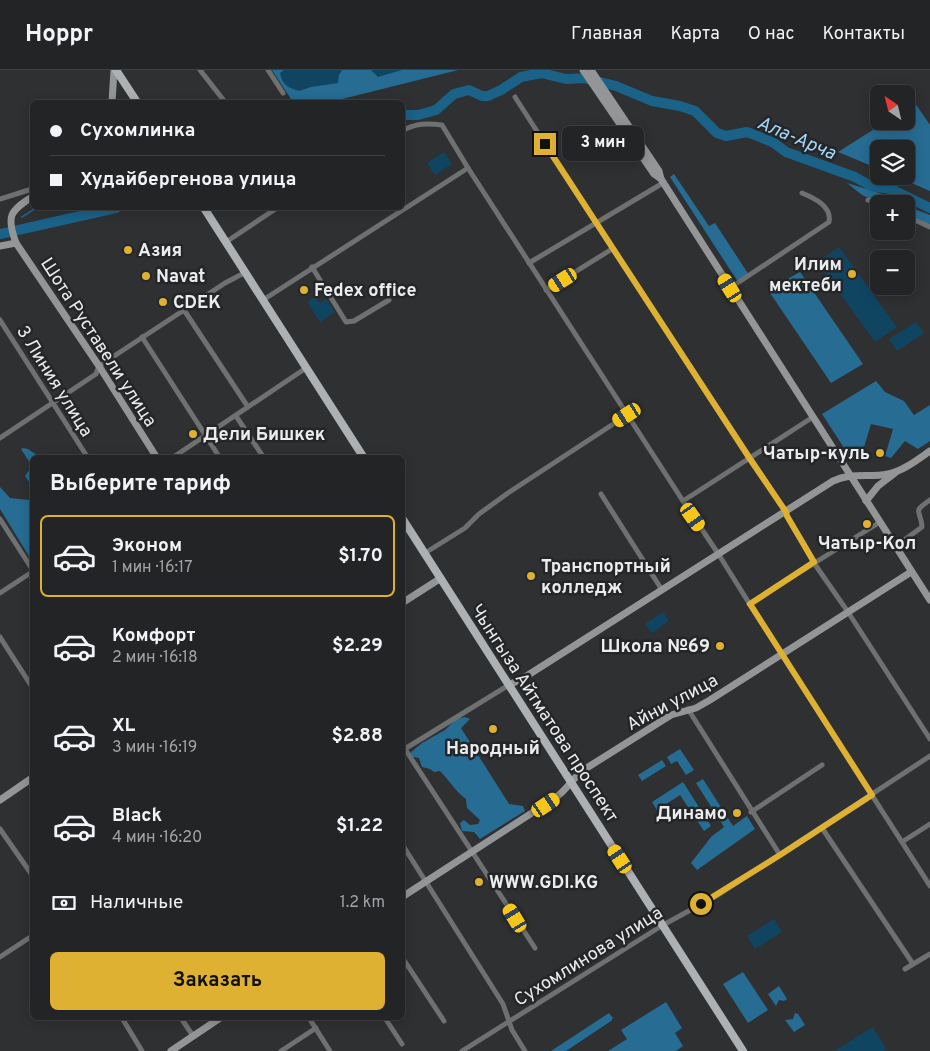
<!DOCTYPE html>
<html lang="ru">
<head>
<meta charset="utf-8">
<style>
  :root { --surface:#222426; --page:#2a2c2e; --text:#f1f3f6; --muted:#a2a4a7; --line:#3f4143; --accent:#deb133 }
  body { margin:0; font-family:Overpass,sans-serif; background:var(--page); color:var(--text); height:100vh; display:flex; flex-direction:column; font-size:19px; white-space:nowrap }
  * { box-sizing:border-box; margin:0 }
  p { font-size:16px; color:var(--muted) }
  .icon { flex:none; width:28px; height:28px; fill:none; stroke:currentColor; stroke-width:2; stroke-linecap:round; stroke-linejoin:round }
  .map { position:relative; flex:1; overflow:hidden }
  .drawer { position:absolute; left:30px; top:385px; width:375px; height:565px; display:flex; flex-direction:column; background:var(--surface); border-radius:8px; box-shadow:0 2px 12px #0003,0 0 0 1px var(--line) }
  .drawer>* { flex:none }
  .hud { position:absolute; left:30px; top:30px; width:375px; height:110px; border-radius:8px; box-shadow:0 2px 12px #0003,0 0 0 1px var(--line); display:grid; align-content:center; height:110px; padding:0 20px; background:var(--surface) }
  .needle { width:32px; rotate:325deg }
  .tools { position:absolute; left:870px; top:15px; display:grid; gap:10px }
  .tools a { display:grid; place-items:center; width:45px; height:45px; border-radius:8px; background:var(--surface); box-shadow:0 2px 12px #0003,0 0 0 1px var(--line); font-size:25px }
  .end { position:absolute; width:22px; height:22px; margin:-11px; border:6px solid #deb133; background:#111; box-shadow:0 0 0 2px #111 }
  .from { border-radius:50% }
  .bubble { position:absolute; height:35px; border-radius:8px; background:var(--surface); box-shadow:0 2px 12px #0003,0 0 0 1px var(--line); font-size:16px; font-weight:700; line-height:35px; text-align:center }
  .car { position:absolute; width:15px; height:30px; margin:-15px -8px; border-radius:6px; box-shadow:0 0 4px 1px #0007; background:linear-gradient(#f5c518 24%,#345 0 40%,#f5c518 0 76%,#345 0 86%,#f5c518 0) }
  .hud b { display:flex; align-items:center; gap:18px; height:48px; font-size:19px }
  .hud b+b { border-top:1px solid var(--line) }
  .hud i { width:12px; height:12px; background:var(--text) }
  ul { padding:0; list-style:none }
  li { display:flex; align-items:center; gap:15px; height:82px; margin:0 10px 8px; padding:0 10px; border:2px solid transparent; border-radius:8px }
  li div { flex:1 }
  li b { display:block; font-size:19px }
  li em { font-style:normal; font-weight:700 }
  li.selected { border-color:var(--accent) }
  li>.icon { width:45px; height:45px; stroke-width:1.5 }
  h2 { padding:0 20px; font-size:22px; line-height:60px }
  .pay { display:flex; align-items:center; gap:12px; height:55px; padding:0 20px; font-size:19px }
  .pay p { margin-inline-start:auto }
  .action { display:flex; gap:10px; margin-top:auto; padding:10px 20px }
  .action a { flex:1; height:58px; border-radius:8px; background:var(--accent); color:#111; font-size:20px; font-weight:700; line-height:58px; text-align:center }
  header { display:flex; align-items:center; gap:30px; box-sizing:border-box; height:70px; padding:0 25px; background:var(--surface); border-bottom:1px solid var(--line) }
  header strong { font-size:24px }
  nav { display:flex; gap:28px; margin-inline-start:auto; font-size:18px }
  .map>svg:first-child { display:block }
  .green { fill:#104562 }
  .forest { fill:#276c93 }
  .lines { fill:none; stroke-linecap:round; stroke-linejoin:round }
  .stream { stroke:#1a6288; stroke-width:2 }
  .river { stroke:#1a6288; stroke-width:10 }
  .street { stroke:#6f7171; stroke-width:5 }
  .secondary { stroke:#939596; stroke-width:7 }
  .primary { stroke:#aeb1b3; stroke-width:8 }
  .route { stroke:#deb133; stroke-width:6 }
  .poi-dot { fill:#deb133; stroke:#242628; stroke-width:2 }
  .labels { text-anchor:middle; stroke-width:5; stroke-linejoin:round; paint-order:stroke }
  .poi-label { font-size:18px; font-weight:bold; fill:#ebeced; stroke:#242628; text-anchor:start }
  .street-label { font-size:18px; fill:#ebeced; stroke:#242628 }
  .water-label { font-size:19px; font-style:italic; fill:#a2d7fa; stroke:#242628 }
</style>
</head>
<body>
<header>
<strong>Hoppr</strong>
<nav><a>Главная</a><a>Карта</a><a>О нас</a><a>Контакты</a></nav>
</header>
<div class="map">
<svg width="930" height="981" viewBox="0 0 930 981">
  <rect width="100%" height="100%" fill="#2e3032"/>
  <!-- green -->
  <g class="green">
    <polygon points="272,0 458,0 330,32 293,32"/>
    <polygon points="444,82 452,94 435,105 427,93"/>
    <polygon points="839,177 897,257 875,272 817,192"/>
    <polygon points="315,227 320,233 326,229 335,242 320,252 307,232"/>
    <polygon points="916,252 924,263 897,281 889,269"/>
    <polygon points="663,542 669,551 652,563 645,554"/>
    <polygon points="774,849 782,862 755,879 747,866"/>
    <polygon points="873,957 886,979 884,981 834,981"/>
  </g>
  <!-- forest -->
  <g class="forest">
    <path d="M272,0H284L280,3C282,15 289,18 299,21L311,17L338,13L339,5L342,0H371L378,7L402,0H458L330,32H293Z"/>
    <polygon points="915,33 930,55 930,121 895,106 906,106 906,79 879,79 879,99 838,82 887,51 906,51 906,39"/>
    <polygon points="674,104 709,156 715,153 749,205 738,212 670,107"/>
    <polygon points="847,113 889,126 903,134 881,134 862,125"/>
    <polygon points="906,136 930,145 930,156 906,145"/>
    <polygon points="800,202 863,294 831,313 768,220"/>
    <polygon points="876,311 885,322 904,331 914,345 930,335 930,371 918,379 905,371 891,388 885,386 893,359 871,354 861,387 850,387 822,344"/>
    <polygon points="23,378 28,379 40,387 32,388 32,416 25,406 32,396 21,379"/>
    <polygon points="0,417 10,428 29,430 32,428 32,491 0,439"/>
    <path d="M465,647L470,649L461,658L509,734L523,736L525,741L480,769L474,762L462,761L460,753L464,750L470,755L478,754L480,750L467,738L466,729C456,722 449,710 440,701L434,702L430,699L422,697L419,688L409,686L411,682L422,673L445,660L456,649Z"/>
    <polygon points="680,679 694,700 686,705 677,691 671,694 667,687"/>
    <polygon points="662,690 666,696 642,711 638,705"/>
    <polygon points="703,709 733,756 747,746 755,759 697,800 691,793 711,767 724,757 696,713"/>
    <polygon points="683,712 711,756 704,761 680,725 657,740 652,732"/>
    <polygon points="743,902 768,940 748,953 723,914"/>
    <polygon points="779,916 787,929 784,931 779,930 776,936 768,924"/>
    <polygon points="666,932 682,958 675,963 683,976 676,981 608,981 627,969 621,960"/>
    <polygon points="609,943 613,948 611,951 566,981 551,981"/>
    <polygon points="795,943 798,944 805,955 794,962 785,950 793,949"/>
  </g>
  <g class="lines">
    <!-- stream -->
    <g class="stream">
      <polyline points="535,0 536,4"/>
      <polyline points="22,147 36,138"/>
    </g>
    <!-- river -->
    <g class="river">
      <polyline points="402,45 418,45 436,40 454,24 469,20 482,26 488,26 501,20 521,7 541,3 566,9 584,8 616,16 652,31 680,36 695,41 717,63 726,66 747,62 755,65 774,73 786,82 855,107 871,116 891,119 930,138"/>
      <polyline points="0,164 116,138"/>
    </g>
    <!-- street -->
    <g class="street">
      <polyline points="200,0 225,32"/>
      <polyline points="268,0 283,23"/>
      <polyline points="515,27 612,178 786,442 787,446 814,493 848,542 930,669"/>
      <path d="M402,61C415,53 428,53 442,55L468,98L683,431L719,485L749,533L930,816"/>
      <polyline points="0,129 32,119"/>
      <polyline points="868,130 879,134"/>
      <polyline points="906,146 930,157"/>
      <polyline points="226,172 277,138"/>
      <polyline points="529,193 663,113"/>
      <polyline points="312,197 346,252 354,251 389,230"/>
      <path d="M730,218L829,152C832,136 814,128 802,123"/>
      <polyline points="546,220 612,179"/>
      <polyline points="263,230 468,98"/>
      <polyline points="184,240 248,337"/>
      <polyline points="0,250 88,388"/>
      <polyline points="142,267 220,388"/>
      <polyline points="236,346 264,388"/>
      <polyline points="0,368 96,304 99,296 225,213 246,202"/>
      <polyline points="172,388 306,298"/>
      <polyline points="601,424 662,520"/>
      <polyline points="683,431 813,347"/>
      <polyline points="0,449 32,499"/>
      <path d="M896,476L922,457C921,439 911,443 930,430"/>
      <polyline points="425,483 465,458 479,444 508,423 627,345"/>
      <polyline points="0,523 32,502"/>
      <polyline points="749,534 880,452"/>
      <polyline points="0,567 32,617"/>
      <polyline points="688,639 780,785"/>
      <polyline points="405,679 535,878"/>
      <polyline points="403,680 509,615"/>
      <polyline points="751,742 822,695"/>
      <polyline points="822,758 913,894"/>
      <polyline points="0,759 32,805"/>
      <polyline points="902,772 930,754"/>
      <polyline points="402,774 503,934 512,960 525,981"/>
      <polyline points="0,887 32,866"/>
      <polyline points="402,887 444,951"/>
      <polyline points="905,899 930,884"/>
      <polyline points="122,948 142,981"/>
      <polyline points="181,948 193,966"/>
      <polyline points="309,948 330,981"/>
      <polyline points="385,948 402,974"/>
      <polyline points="281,981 316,958"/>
      <polyline points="462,981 663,855 718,825 930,686"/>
    </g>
    <!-- secondary -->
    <g class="secondary">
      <polyline points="583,0 654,104 661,109"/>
      <polyline points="591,0 659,101 661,109 930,530"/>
      <polyline points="112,32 114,0"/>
      <path d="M32,127C10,141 6,146 16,173L99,296L157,388"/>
      <polyline points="0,176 16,173"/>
      <polyline points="866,431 878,416 895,403"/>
      <polyline points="402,533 441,508"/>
      <path d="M509,615L525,607L833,411C852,402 869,408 888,404C903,401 917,390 930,381"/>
      <polyline points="0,730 32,708"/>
      <path d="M402,827L555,728C567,720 573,707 585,699L671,645L696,638L710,630L911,502"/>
      <polyline points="171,981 220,948"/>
    </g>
    <!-- primary -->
    <g class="primary">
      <polyline points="116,0 137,32"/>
      <polyline points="204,138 364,388"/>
      <polyline points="402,448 743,981"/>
    </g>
  </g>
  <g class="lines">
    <!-- route -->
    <polyline class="route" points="545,74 750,389 786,442 787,446 814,492 750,534 872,725 780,785 701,834"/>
  </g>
  <!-- markers -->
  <g class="poi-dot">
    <circle cx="128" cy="180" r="5"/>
    <circle cx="852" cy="204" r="5"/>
    <circle cx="146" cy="206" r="5"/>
    <circle cx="304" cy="220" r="5"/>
    <circle cx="163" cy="232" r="5"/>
    <circle cx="193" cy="364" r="5"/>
    <circle cx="880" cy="383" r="5"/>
    <circle cx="867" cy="454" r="5"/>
    <circle cx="531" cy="506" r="5"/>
    <circle cx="720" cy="576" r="5"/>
    <circle cx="493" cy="659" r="5"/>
    <circle cx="737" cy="743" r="5"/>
    <circle cx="479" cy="812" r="5"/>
  </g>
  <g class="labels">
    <!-- poi labels -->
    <g class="poi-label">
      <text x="138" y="186">Азия</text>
      <text x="842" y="200" text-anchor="end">Илим<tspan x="842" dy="21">мектеби</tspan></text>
      <text x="156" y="212">Navat</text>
      <text x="314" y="226">Fedex office</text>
      <text x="173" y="238">CDEK</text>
      <text x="203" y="370">Дели Бишкек</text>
      <text x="870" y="389" text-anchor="end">Чатыр-куль</text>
      <text x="867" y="479" text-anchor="middle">Чатыр-Кол</text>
      <text x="541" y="502">Транспортный<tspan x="541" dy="21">колледж</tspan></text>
      <text x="710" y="582" text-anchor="end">Школа №69</text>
      <text x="493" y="684" text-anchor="middle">Народный</text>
      <text x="727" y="749" text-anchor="end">Динамо</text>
      <text x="489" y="818">WWW.GDI.KG</text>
    </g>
    <!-- street labels -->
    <g class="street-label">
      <text transform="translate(99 272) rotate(57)" y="6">Шота Руставели улица</text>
      <text transform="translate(55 311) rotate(58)" y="6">3 Линия улица</text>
      <text transform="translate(672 632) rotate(-28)" y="6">Айни улица</text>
      <text transform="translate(545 643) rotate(57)" y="6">Чынгыза Айтматова проспект</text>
      <text transform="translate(588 886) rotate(-32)" y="6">Сухомлинова улица</text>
    </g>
    <!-- water labels -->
    <g class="water-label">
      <text transform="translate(797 67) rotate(23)" y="7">Ала-Арча</text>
    </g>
  </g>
</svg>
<div class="tools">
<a><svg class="needle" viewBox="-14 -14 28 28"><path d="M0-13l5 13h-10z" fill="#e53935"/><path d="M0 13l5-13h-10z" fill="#a2a4a7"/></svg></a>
<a><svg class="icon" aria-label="layers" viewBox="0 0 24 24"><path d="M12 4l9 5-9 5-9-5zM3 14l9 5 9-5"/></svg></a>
<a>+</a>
<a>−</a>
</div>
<i class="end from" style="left:701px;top:834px"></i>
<i class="end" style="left:545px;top:74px"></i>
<div class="bubble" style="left:562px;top:56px;width:82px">3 мин</div>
<i class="car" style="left:563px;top:210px;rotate:238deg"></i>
<i class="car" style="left:730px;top:218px;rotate:328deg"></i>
<i class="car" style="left:627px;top:345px;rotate:237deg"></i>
<i class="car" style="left:693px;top:447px;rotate:145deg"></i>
<i class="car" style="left:546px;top:735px;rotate:56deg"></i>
<i class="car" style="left:620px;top:789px;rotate:327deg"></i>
<i class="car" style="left:515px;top:848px;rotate:329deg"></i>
<div class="hud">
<b><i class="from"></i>Сухомлинка</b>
<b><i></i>Худайбергенова улица</b>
</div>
<section class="drawer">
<h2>Выберите тариф</h2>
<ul>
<li class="selected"><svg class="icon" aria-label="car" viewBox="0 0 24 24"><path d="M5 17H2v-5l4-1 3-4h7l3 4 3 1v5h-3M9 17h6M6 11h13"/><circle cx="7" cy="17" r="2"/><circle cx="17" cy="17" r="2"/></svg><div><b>Эконом</b><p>1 мин · 16:17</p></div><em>$1.70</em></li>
<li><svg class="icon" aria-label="car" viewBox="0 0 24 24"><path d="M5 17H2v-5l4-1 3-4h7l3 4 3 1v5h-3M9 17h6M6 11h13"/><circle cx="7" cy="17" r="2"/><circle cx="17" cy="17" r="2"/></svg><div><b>Комфорт</b><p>2 мин · 16:18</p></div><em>$2.29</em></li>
<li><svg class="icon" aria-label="car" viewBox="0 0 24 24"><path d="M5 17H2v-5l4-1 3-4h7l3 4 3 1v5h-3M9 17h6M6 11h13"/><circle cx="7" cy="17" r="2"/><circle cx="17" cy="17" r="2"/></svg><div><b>XL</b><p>3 мин · 16:19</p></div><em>$2.88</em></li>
<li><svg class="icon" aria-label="car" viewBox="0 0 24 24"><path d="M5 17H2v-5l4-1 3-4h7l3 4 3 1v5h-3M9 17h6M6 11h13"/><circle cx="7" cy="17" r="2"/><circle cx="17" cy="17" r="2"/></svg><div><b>Black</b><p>4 мин · 16:20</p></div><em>$1.22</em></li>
</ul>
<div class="pay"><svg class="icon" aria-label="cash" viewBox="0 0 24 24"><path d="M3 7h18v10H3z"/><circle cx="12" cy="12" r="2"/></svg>Наличные<p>1.2 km</p></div>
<div class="action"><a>Заказать</a></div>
</section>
</div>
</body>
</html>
